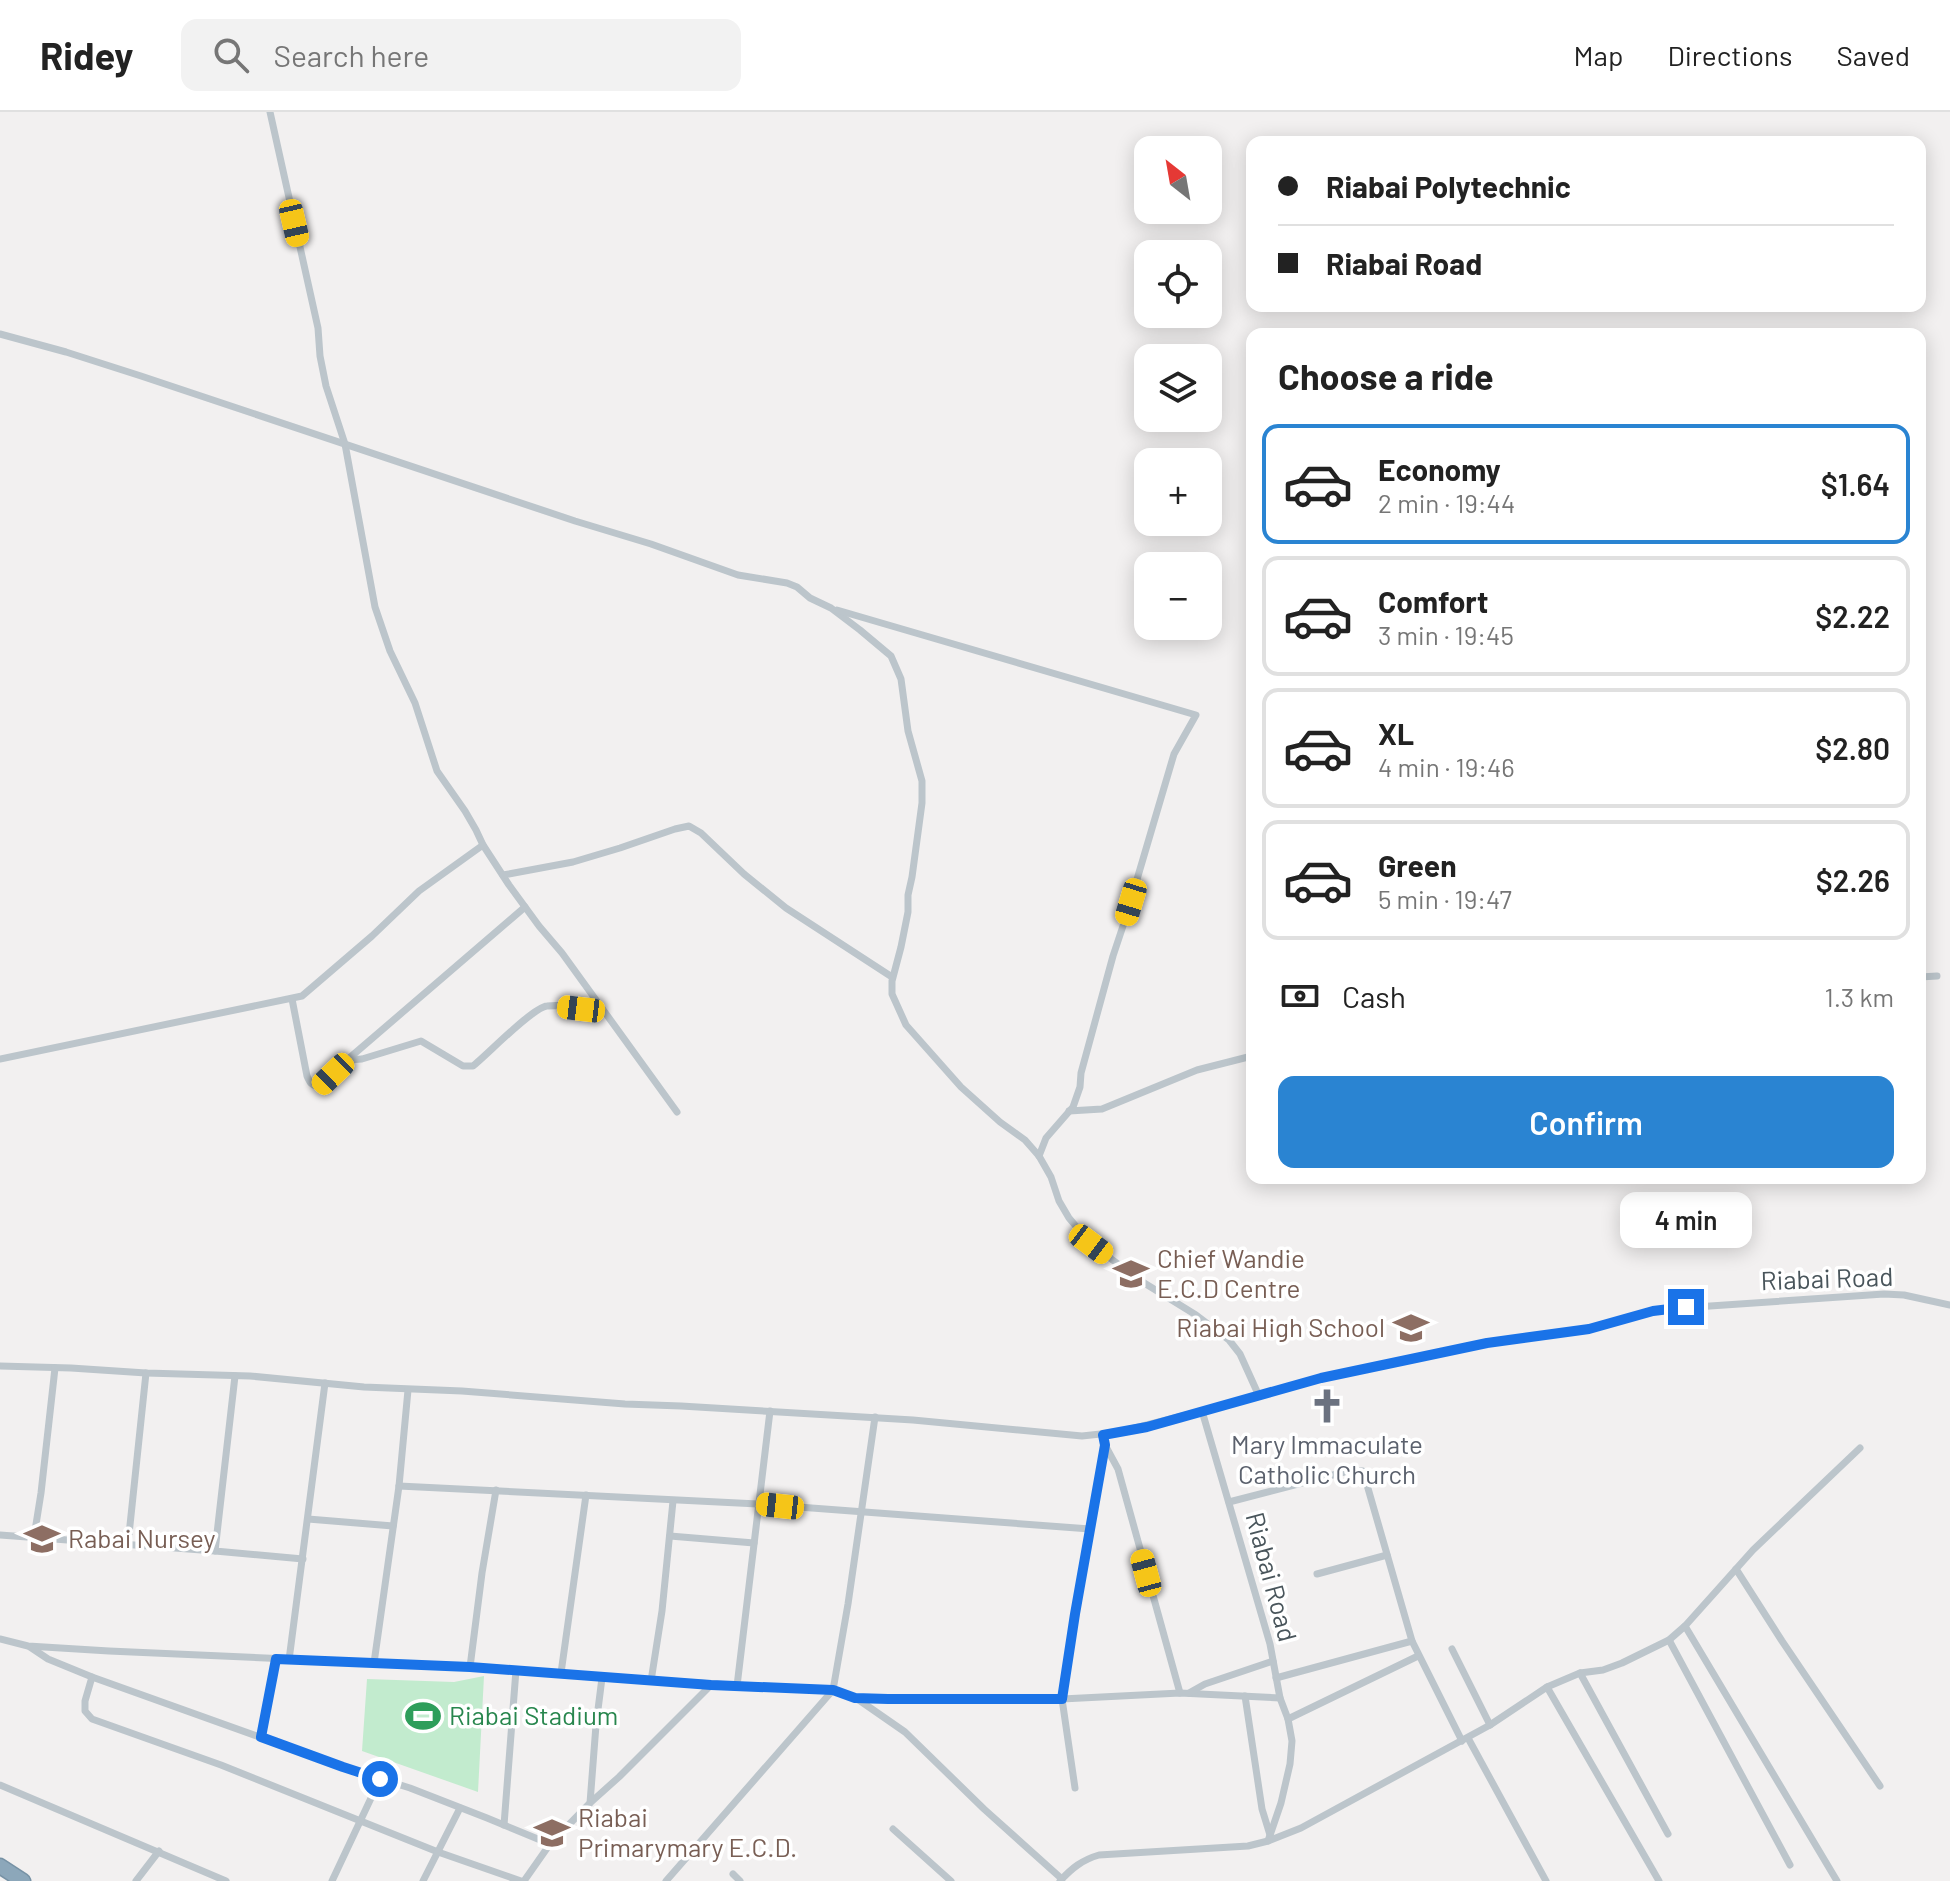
<!DOCTYPE html>
<html lang="en">
<head>
<meta charset="utf-8">
<style>
  :root { --surface:#fff; --page:#f2f2f2; --text:#222; --muted:#767676; --line:#e0e0e0; --accent:#2a84d2 }
  body { margin:0; font-family:Barlow,sans-serif; background:var(--page); color:var(--text); height:100vh; display:flex; flex-direction:column; font-size:30px; white-space:nowrap }
  * { box-sizing:border-box; margin:0 }
  p { font-size:26px; color:var(--muted) }
  .icon { flex:none; width:44px; height:44px; fill:none; stroke:currentColor; stroke-width:2; stroke-linecap:round; stroke-linejoin:round }
  .map { position:relative; flex:1; overflow:hidden }
  .side { position:absolute; left:1246px; top:216px; width:680px; height:856px; display:flex; flex-direction:column; background:var(--surface); border-radius:16px; box-shadow:0 4px 20px #0003 }
  .side>* { flex:none }
  .hud { position:absolute; left:1246px; top:24px; width:680px; height:176px; border-radius:16px; box-shadow:0 4px 20px #0003; display:grid; align-content:center; height:176px; padding:0 32px; background:var(--surface) }
  .needle { width:52px; rotate:329deg }
  .tools { position:absolute; left:1134px; top:24px; display:grid; gap:16px }
  .tools a { display:grid; place-items:center; width:88px; height:88px; border-radius:16px; background:var(--surface); box-shadow:0 4px 20px #0003; font-size:40px }
  .end { position:absolute; width:36px; height:36px; margin:-18px; border:10px solid #1a73e8; background:#fff; box-shadow:0 0 0 4px #fff }
  .from { border-radius:50% }
  .bubble { position:absolute; height:56px; border-radius:16px; background:var(--surface); box-shadow:0 4px 20px #0003; font-size:26px; font-weight:600; line-height:56px; text-align:center }
  .car { position:absolute; width:24px; height:48px; margin:-24px -12px; border-radius:10px; box-shadow:0 0 6px 2px #0007; background:linear-gradient(#f5c518 24%,#345 0 40%,#f5c518 0 76%,#345 0 86%,#f5c518 0) }
  .hud b { display:flex; align-items:center; gap:28px; height:76px; font-size:30px }
  .hud b+b { border-top:2px solid var(--line) }
  .hud i { width:20px; height:20px; background:var(--text) }
  ul { padding:0; list-style:none }
  li { display:flex; align-items:center; gap:24px; height:120px; margin:0 16px 12px; padding:0 16px; border:4px solid var(--line); border-radius:16px }
  li div { flex:1 }
  li b { display:block; font-size:30px }
  li em { font-style:normal; font-weight:600 }
  li.active { border-color:var(--accent) }
  li>.icon { width:72px; height:72px; stroke-width:1.5 }
  h2 { padding:0 32px; font-size:36px; line-height:96px }
  .pay { display:flex; align-items:center; gap:20px; height:88px; padding:0 32px; font-size:30px }
  .pay p { margin-inline-start:auto }
  .cta { display:flex; gap:16px; margin-top:auto; padding:16px 32px }
  .cta a { flex:1; height:92px; border-radius:16px; background:var(--accent); color:#fff; font-size:32px; font-weight:600; line-height:92px; text-align:center }
  header { display:flex; align-items:center; gap:48px; box-sizing:border-box; height:112px; padding:0 40px; background:var(--surface); border-bottom:2px solid var(--line) }
  header strong { font-size:38px }
  nav { display:flex; gap:44px; margin-inline-start:auto; font-size:28px }
  .search { width:560px; height:72px; background:var(--page); display:flex; align-items:center; gap:20px; box-sizing:border-box; padding:0 28px; border-radius:16px; color:var(--muted); font-size:30px }
  .map>svg:first-child { display:block }
  .park { fill:#c2ebce }
  .lines { fill:none; stroke-linecap:round; stroke-linejoin:round }
  .highway-casing { stroke:#7792a5; stroke-width:17 }
  .street { stroke:#bcc5cb; stroke-width:7 }
  .highway { stroke:#8ca7ba; stroke-width:14 }
  .route { stroke:#1a73e8; stroke-width:10 }
  .labels { text-anchor:middle; stroke-width:7; stroke-linejoin:round; paint-order:stroke }
  .education-label { font-size:26px; fill:#785e54; stroke:#fff; text-anchor:start }
  .street-label { font-size:26px; fill:#49555b; stroke:#fff }
  .worship-label { font-size:26px; fill:#5b616d; stroke:#fff }
  .leisure-label { font-size:26px; fill:#27864d; stroke:#fff; text-anchor:start }
</style>
</head>
<body>
<header>
<strong>Ridey</strong>
<div class="search"><svg class="icon" aria-label="search" viewBox="0 0 24 24"><circle cx="10" cy="10" r="6"/><path d="M15 15l6 6"/></svg>Search here</div>
<nav><a>Map</a><a>Directions</a><a>Saved</a></nav>
</header>
<div class="map">
<svg width="1950" height="1769" viewBox="0 0 1950 1769">
  <rect width="100%" height="100%" fill="#f2f0f0"/>
  <!-- park -->
  <polygon class="park" points="484,1564 478,1680 362,1639 367,1567 454,1570"/>
  <g class="lines">
    <!-- highway casing -->
    <g class="highway-casing">
      <polyline id="highway" points="0,1754 23,1769"/>
    </g>
    <!-- street -->
    <g class="street">
      <polyline points="270,0 318,216 320,244 326,274 345,332 375,495 390,539 415,591 437,659 465,699 476,718 483,733 509,773 539,814 562,841 677,1000"/>
      <polyline points="0,222 66,240 141,264 575,409 651,432 738,463 787,471 797,475 810,486 831,496 860,518 891,544 901,567 908,619 922,669 922,691 912,765 908,783 908,800 901,835 892,869 892,882 906,913 961,975 1000,1010 1025,1028 1039,1044 1051,1065 1059,1089 1069,1106 1091,1132 1141,1169 1196,1203 1229,1228 1240,1242 1259,1284"/>
      <polyline points="837,498 1196,603 1174,642 1125,808 1113,844 1081,961 1080,975 1073,995 1046,1026 1039,1044"/>
      <polyline points="503,763 573,750 620,736 675,717 689,714 701,721 744,762 786,796 892,865"/>
      <polyline points="1920,865 1937,864"/>
      <path d="M292,887L307,964C310,971 312,974 320,975L347,948L362,947L421,929L463,954H473C487,943 533,895 547,894C565,892 586,897 604,900"/>
      <polyline points="0,947 302,884 372,824 419,779 483,733"/>
      <polyline points="347,948 525,795"/>
      <polyline points="1069,999 1102,997 1197,958 1252,944"/>
      <polyline points="0,1254 71,1256 146,1261 250,1264 364,1275 462,1279 625,1292 681,1294 913,1308 1082,1324 1119,1320 1202,1299"/>
      <polyline points="235,1264 215,1439 303,1447"/>
      <polyline points="1105,1333 1118,1357 1180,1581"/>
      <polyline points="399,1374 758,1392 1090,1417"/>
      <polyline points="1229,1390 1352,1358 1363,1359 1412,1529 1462,1629"/>
      <polyline points="308,1407 393,1414"/>
      <polyline points="0,1423 215,1439"/>
      <polyline points="670,1424 754,1431"/>
      <polyline points="34,1425 41,1381 55,1256"/>
      <polyline points="128,1432 146,1261"/>
      <polyline points="1736,1457 1782,1529 1880,1674"/>
      <polyline points="1317,1462 1387,1443"/>
      <polyline points="1685,1514 1837,1769"/>
      <polyline points="0,1527 28,1534 109,1539 470,1555 561,1561 602,1566 833,1578 855,1586 888,1587 1062,1587 1180,1581 1280,1586"/>
      <polyline points="1669,1528 1790,1753"/>
      <polyline points="30,1535 48,1547 92,1565 85,1589 85,1599 92,1607 221,1653 438,1740 521,1769"/>
      <polyline points="1452,1537 1490,1613"/>
      <polyline points="289,1548 325,1271"/>
      <polyline points="374,1551 399,1374 408,1278"/>
      <polyline points="470,1555 482,1461 496,1378"/>
      <polyline points="561,1561 586,1383"/>
      <polyline points="1580,1561 1668,1722"/>
      <polyline points="92,1565 343,1655 410,1676 487,1706 550,1732"/>
      <polyline points="1276,1566 1412,1529"/>
      <polyline points="651,1569 662,1499 673,1389"/>
      <polyline points="737,1574 770,1299"/>
      <polyline points="1547,1575 1659,1769"/>
      <polyline points="1189,1581 1205,1572 1273,1549"/>
      <polyline points="1245,1584 1262,1697 1270,1723"/>
      <polyline points="856,1586 905,1620 984,1697 1062,1767"/>
      <polyline points="1288,1607 1418,1544"/>
      <polyline points="261,1625 276,1547"/>
      <polyline points="1468,1626 1546,1769"/>
      <polyline points="0,1673 226,1769"/>
      <polyline points="1075,1676 1062,1587 1075,1502 1105,1333 1103,1323"/>
      <polyline points="590,1691 619,1665 711,1573"/>
      <polyline points="504,1713 516,1558"/>
      <polyline points="893,1717 951,1769"/>
      <polyline points="1268,1729 1281,1691 1290,1652 1292,1629 1288,1607 1280,1586 1270,1532 1202,1299 1321,1266 1487,1231 1589,1217 1629,1205 1666,1197 1884,1182 1904,1183 1950,1193"/>
      <polyline points="733,1762 740,1769"/>
      <polyline points="136,1769 159,1739"/>
      <polyline points="332,1769 380,1667"/>
      <polyline points="423,1769 460,1696"/>
      <polyline points="524,1769 550,1732 590,1691 596,1613 602,1566"/>
      <polyline points="666,1769 833,1578 848,1492 875,1305"/>
      <path d="M1060,1769C1072,1756 1082,1748 1099,1743L1248,1734L1268,1729L1301,1716L1490,1613L1547,1575L1580,1561L1603,1558L1622,1551L1669,1528L1685,1514L1753,1438L1860,1336"/>
    </g>
    <!-- highway -->
    <use href="#highway" class="highway"/>
  </g>
  <g class="lines">
    <!-- route -->
    <polyline class="route" points="380,1667 343,1655 261,1625 276,1547 470,1555 711,1573 833,1578 855,1586 888,1587 1062,1587 1075,1502 1105,1333 1103,1323 1147,1315 1321,1266 1487,1231 1589,1217 1653,1199 1686,1195"/>
  </g>
  <!-- icons -->
  <defs>
    <g id="school-bare" transform="scale(2.76)"><path d="M0-5L7-2L0 1L-7-2ZM-4 1L0 2.5L4 1V4Q0 6-4 4Z" fill="#8d6e63" stroke="#fff" stroke-width="2.5" paint-order="stroke"/></g>
    <g id="church-bare" transform="scale(2.76)"><path d="M-1.2-6h2.4v3.5h3.3v2.4h-3.3V6h-2.4V-.1h-3.3v-2.4h3.3Z" fill="#6b7280" stroke="#fff" stroke-width="2.5" paint-order="stroke"/></g>
    <g id="stadium-bare" transform="scale(2.76)"><path d="M0-5a6.5 5 0 1 0 0 10a6.5 5 0 1 0 0-10ZM-3.5-1.8h7v3.6h-7Z" fill="#2e9e5b" stroke="#fff" stroke-width="2.5" paint-order="stroke"/></g>
  </defs>
  <g fill-rule="evenodd">
    <use href="#school-bare" x="1131" y="1162"/>
    <use href="#school-bare" x="1411" y="1216"/>
    <use href="#church-bare" x="1327" y="1294"/>
    <use href="#school-bare" x="42" y="1427"/>
    <use href="#stadium-bare" x="423" y="1604"/>
    <use href="#school-bare" x="552" y="1721"/>
  </g>
  <g class="labels">
    <!-- education labels -->
    <g class="education-label">
      <text x="1157" y="1156">Chief Wandie<tspan x="1157" dy="30">E.C.D Centre</tspan></text>
      <text x="1385" y="1225" text-anchor="end">Riabai High School</text>
      <text x="68" y="1436">Rabai Nursey</text>
      <text x="578" y="1715">Riabai<tspan x="578" dy="30">Primarymary E.C.D.</tspan></text>
    </g>
    <!-- street labels -->
    <g class="street-label">
      <text transform="translate(1827 1167) rotate(-2)" y="9">Riabai Road</text>
      <text transform="translate(1271 1465) rotate(75)" y="9">Riabai Road</text>
    </g>
    <!-- worship labels -->
    <g class="worship-label">
      <text x="1327" y="1342">Mary Immaculate<tspan x="1327" dy="30">Catholic Church</tspan></text>
    </g>
    <!-- leisure labels -->
    <g class="leisure-label">
      <text x="449" y="1613">Riabai Stadium</text>
    </g>
  </g>
</svg>
<div class="tools">
<a><svg class="needle" viewBox="-14 -14 28 28"><path d="M0-13l5 13h-10z" fill="#e53935"/><path d="M0 13l5-13h-10z" fill="#767676"/></svg></a>
<a><svg class="icon" aria-label="locate" viewBox="0 0 24 24"><circle cx="12" cy="12" r="6"/><path d="M12 2v4M12 18v4M2 12h4M18 12h4"/></svg></a>
<a><svg class="icon" aria-label="layers" viewBox="0 0 24 24"><path d="M12 4l9 5-9 5-9-5zM3 14l9 5 9-5"/></svg></a>
<a>+</a>
<a>−</a>
</div>
<i class="end from" style="left:380px;top:1667px"></i>
<i class="end" style="left:1686px;top:1195px"></i>
<div class="bubble" style="left:1620px;top:1080px;width:132px">4 min</div>
<i class="car" style="left:294px;top:111px;rotate:167deg"></i>
<i class="car" style="left:1131px;top:790px;rotate:197deg"></i>
<i class="car" style="left:581px;top:897px;rotate:277deg"></i>
<i class="car" style="left:333px;top:962px;rotate:226deg"></i>
<i class="car" style="left:1091px;top:1132px;rotate:127deg"></i>
<i class="car" style="left:780px;top:1394px;rotate:276deg"></i>
<i class="car" style="left:1146px;top:1461px;rotate:345deg"></i>
<div class="hud">
<b><i class="from"></i>Riabai Polytechnic</b>
<b><i></i>Riabai Road</b>
</div>
<section class="side">
<h2>Choose a ride</h2>
<ul>
<li class="active"><svg class="icon" aria-label="car" viewBox="0 0 24 24"><path d="M5 17H2v-5l4-1 3-4h7l3 4 3 1v5h-3M9 17h6M6 11h13"/><circle cx="7" cy="17" r="2"/><circle cx="17" cy="17" r="2"/></svg><div><b>Economy</b><p>2 min · 19:44</p></div><em>$1.64</em></li>
<li><svg class="icon" aria-label="car" viewBox="0 0 24 24"><path d="M5 17H2v-5l4-1 3-4h7l3 4 3 1v5h-3M9 17h6M6 11h13"/><circle cx="7" cy="17" r="2"/><circle cx="17" cy="17" r="2"/></svg><div><b>Comfort</b><p>3 min · 19:45</p></div><em>$2.22</em></li>
<li><svg class="icon" aria-label="car" viewBox="0 0 24 24"><path d="M5 17H2v-5l4-1 3-4h7l3 4 3 1v5h-3M9 17h6M6 11h13"/><circle cx="7" cy="17" r="2"/><circle cx="17" cy="17" r="2"/></svg><div><b>XL</b><p>4 min · 19:46</p></div><em>$2.80</em></li>
<li><svg class="icon" aria-label="car" viewBox="0 0 24 24"><path d="M5 17H2v-5l4-1 3-4h7l3 4 3 1v5h-3M9 17h6M6 11h13"/><circle cx="7" cy="17" r="2"/><circle cx="17" cy="17" r="2"/></svg><div><b>Green</b><p>5 min · 19:47</p></div><em>$2.26</em></li>
</ul>
<div class="pay"><svg class="icon" aria-label="cash" viewBox="0 0 24 24"><path d="M3 7h18v10H3z"/><circle cx="12" cy="12" r="2"/></svg>Cash<p>1.3 km</p></div>
<div class="cta"><a>Confirm</a></div>
</section>
</div>
</body>
</html>
